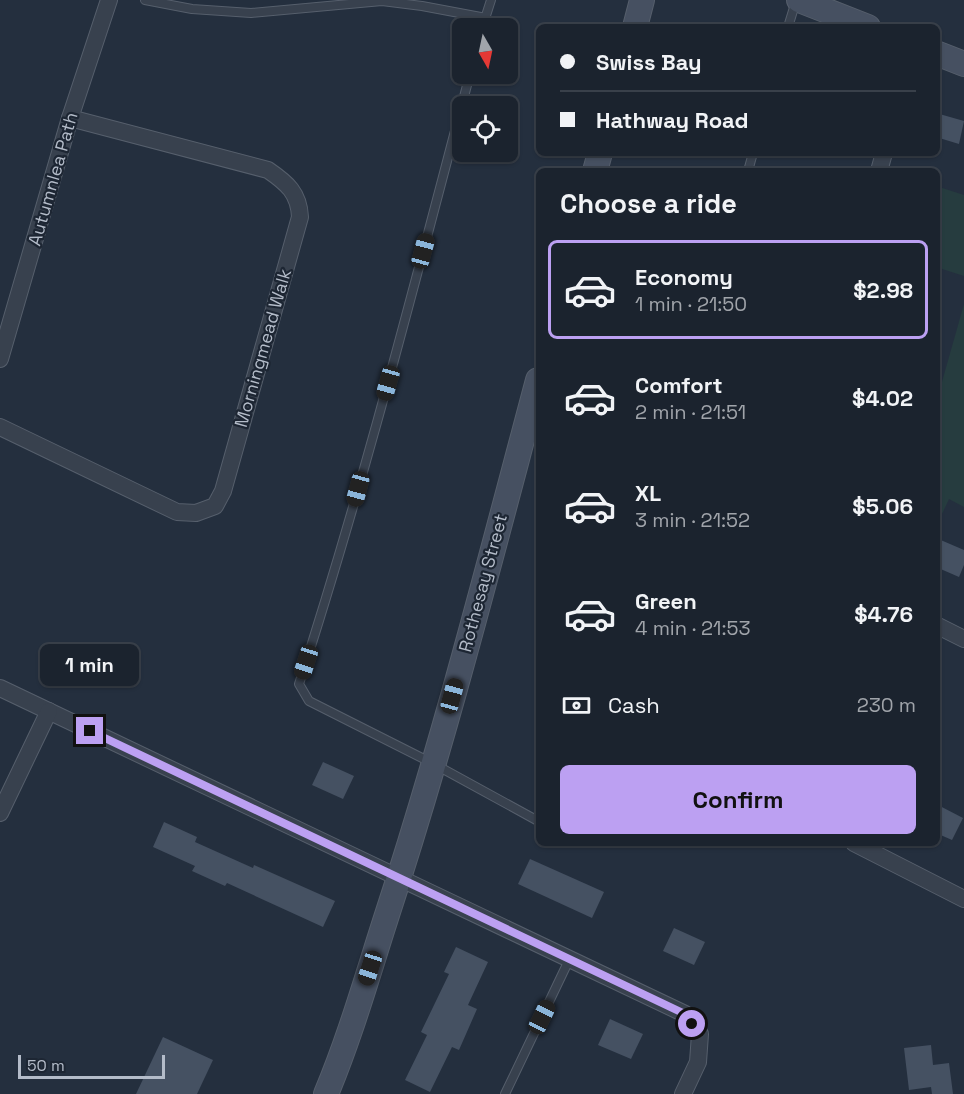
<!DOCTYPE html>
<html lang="en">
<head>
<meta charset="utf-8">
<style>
  :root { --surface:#1b232e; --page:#282f3a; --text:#f1f3f6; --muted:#a0a4aa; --line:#39404a; --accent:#bca0f2 }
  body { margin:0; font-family:"Space Grotesk",sans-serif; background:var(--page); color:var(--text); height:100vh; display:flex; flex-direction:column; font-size:22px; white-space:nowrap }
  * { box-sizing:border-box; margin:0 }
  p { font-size:20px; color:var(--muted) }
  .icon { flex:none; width:33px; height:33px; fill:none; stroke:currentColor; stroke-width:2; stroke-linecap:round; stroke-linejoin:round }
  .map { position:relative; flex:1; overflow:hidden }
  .panel { position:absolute; left:536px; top:168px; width:404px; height:678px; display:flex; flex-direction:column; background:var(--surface); border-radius:9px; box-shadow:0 2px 4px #0004,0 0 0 2px var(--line) }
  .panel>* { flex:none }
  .banner { position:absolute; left:536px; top:24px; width:404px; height:132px; border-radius:9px; box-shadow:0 2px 4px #0004,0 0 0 2px var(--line); display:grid; align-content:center; height:132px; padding:0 24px; background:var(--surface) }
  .needle { width:39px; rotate:171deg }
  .fabs { position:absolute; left:452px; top:18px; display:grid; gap:12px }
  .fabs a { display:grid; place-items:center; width:66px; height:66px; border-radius:9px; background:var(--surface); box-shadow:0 2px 4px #0004,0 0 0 2px var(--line); font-size:30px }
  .scale { position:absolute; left:18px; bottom:15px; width:147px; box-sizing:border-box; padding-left:6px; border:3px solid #b4bcc9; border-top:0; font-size:16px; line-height:21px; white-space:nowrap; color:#b4bcc9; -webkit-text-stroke:4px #1d2633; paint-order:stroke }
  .end { position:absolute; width:27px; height:27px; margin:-14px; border:8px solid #bca0f2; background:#111; box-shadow:0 0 0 3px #111 }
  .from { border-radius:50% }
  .bubble { position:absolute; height:42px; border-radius:9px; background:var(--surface); box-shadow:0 2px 4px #0004,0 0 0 2px var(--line); font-size:20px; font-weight:700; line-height:42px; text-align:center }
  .car { position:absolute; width:18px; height:36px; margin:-18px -9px; border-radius:8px; box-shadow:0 0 4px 2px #0007; background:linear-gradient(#222 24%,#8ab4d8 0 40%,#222 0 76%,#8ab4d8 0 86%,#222 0) }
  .banner b { display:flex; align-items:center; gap:21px; height:57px; font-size:22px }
  .banner b+b { border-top:2px solid var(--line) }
  .banner i { width:15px; height:15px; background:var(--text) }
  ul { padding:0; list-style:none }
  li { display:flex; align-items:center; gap:18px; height:99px; margin:0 12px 9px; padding:0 12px; border:3px solid transparent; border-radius:9px }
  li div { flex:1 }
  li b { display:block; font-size:22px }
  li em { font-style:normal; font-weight:700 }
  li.selected { border-color:var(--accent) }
  li>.icon { width:54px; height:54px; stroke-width:1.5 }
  h2 { padding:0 24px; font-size:27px; line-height:72px }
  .pay { display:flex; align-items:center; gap:15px; height:66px; padding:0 24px; font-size:22px }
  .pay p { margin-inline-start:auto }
  .button { display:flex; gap:12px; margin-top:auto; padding:12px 24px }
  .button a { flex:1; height:69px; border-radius:9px; background:var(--accent); color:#111; font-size:24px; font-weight:700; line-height:69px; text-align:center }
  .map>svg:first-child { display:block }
  .green { fill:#263c3f }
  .building { fill:#455162 }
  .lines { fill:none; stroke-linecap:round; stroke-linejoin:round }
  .lane-casing { stroke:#565f6c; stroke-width:10 }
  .street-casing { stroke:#565f6c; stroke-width:18 }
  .secondary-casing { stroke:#565f6c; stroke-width:26 }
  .lane { stroke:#38414e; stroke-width:8 }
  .street { stroke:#38414e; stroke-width:16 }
  .secondary { stroke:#465061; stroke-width:24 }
  .route { stroke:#bca0f2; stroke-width:8 }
  .labels { text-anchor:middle; stroke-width:4.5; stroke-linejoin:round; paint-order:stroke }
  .street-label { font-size:18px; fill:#b4bcc9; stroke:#1d2633 }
</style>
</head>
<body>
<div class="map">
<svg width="964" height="1094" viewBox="0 0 964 1094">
  <rect width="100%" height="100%" fill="#242f3e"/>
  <!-- green -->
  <g class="green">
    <polygon points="936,186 964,195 964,276 936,267"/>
    <polygon points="964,304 964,507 949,499 936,527 936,403"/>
  </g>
  <!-- building -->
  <g class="building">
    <polygon points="936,113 964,121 959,144 936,137"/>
    <polygon points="936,538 964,550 964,565 959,577 936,567"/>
    <polygon points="323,762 354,776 343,799 312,785"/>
    <polygon points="936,804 963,818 952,840 936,833"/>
    <polygon points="164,822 197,837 195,842 253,868 254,865 335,901 323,927 227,883 225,886 192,871 195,866 153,847"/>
    <polygon points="530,859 604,892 592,918 518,884"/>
    <polygon points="674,928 705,942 694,965 663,951"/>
    <polygon points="456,947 488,962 468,1005 477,1009 459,1050 452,1047 430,1092 405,1080 427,1035 421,1032 449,974 444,972"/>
    <polygon points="610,1019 643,1034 631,1059 598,1045"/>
    <polygon points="163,1037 213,1060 197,1094 136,1094"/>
    <polygon points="931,1045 933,1065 949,1063 953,1094 932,1094 931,1087 909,1090 904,1048"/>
  </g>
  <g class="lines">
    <!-- lane casing -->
    <g class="lane-casing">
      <g id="lane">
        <polyline points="145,0 192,9 251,13 382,1 422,6 486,18"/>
        <polyline points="788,27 796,1"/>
        <polyline points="482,28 491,0"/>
        <path d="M470,74C416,278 364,483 299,684L309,701L434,764L538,821"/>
        <polyline points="748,171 753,153"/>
        <polyline points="505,1094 570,958"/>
      </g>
    </g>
    <!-- street casing -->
    <g class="street-casing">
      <g id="street">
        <polyline points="879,171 884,153"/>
        <polyline points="0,359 70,118 109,0"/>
        <path d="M0,427L177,512L196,513L215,506L223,491L300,217C299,193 287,183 268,170L70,118"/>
        <polyline points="936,625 964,639"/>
        <polyline points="0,688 685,1014 700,1034 698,1062 683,1094"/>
        <polyline points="0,813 49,711"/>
        <polyline points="854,843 964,899"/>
      </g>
    </g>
    <!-- secondary casing -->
    <g class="secondary-casing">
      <g id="secondary">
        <polyline points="799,0 868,27"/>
        <polyline points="635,27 642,0"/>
        <polyline points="936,53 964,64"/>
        <polyline points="595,171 600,153"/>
        <path d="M326,1094C350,1037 367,977 386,918C444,741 490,560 538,380"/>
      </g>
    </g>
    <!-- lane -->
    <use href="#lane" class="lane"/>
    <!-- street -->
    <use href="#street" class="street"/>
    <!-- secondary -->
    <use href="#secondary" class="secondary"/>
  </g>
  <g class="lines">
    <!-- route -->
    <polyline class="route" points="90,731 685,1014 692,1024"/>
  </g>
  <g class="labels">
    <!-- street labels -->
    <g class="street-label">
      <text transform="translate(53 179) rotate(-74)" y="6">Autumnlea Path</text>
      <text transform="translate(263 348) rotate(-74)" y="6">Morningmead Walk</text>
      <text transform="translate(483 583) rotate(-75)" y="6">Rothesay Street</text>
    </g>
  </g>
</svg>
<div class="fabs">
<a><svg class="needle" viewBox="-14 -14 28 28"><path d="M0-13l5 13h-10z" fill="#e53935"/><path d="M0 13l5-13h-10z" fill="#a0a4aa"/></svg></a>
<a><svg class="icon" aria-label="locate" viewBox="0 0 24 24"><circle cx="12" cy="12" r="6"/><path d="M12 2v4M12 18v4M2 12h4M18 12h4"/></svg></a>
</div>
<div class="scale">50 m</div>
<i class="end from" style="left:692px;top:1024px"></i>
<i class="end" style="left:90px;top:731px"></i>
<div class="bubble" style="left:40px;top:644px;width:99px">1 min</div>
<i class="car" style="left:423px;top:251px;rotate:15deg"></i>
<i class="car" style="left:388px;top:383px;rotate:196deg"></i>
<i class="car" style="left:358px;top:489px;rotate:195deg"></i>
<i class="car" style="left:306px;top:662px;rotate:198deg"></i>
<i class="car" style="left:452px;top:696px;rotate:15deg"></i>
<i class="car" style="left:370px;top:968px;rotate:198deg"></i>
<i class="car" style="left:542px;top:1017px;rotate:26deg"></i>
<div class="banner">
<b><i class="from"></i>Swiss Bay</b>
<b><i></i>Hathway Road</b>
</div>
<section class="panel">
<h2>Choose a ride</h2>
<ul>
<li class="selected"><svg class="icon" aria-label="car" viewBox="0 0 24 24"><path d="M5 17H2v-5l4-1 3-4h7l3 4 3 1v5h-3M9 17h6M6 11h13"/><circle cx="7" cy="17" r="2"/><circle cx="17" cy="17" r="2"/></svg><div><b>Economy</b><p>1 min · 21:50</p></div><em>$2.98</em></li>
<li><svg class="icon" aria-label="car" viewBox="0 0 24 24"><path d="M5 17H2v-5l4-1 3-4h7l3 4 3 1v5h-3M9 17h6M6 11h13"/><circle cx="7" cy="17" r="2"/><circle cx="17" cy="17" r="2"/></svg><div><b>Comfort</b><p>2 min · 21:51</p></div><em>$4.02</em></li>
<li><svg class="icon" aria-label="car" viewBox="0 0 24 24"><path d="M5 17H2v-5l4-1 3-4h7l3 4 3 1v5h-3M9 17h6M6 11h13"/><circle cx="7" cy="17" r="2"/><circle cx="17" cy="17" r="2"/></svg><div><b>XL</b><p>3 min · 21:52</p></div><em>$5.06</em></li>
<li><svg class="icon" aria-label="car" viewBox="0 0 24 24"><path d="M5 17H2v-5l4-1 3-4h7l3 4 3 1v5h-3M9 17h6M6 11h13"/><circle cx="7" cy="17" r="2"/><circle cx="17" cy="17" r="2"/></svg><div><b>Green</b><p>4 min · 21:53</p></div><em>$4.76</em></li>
</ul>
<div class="pay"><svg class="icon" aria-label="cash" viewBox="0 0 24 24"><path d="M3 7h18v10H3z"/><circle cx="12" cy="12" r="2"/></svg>Cash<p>230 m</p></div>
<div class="button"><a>Confirm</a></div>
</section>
</div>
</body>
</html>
